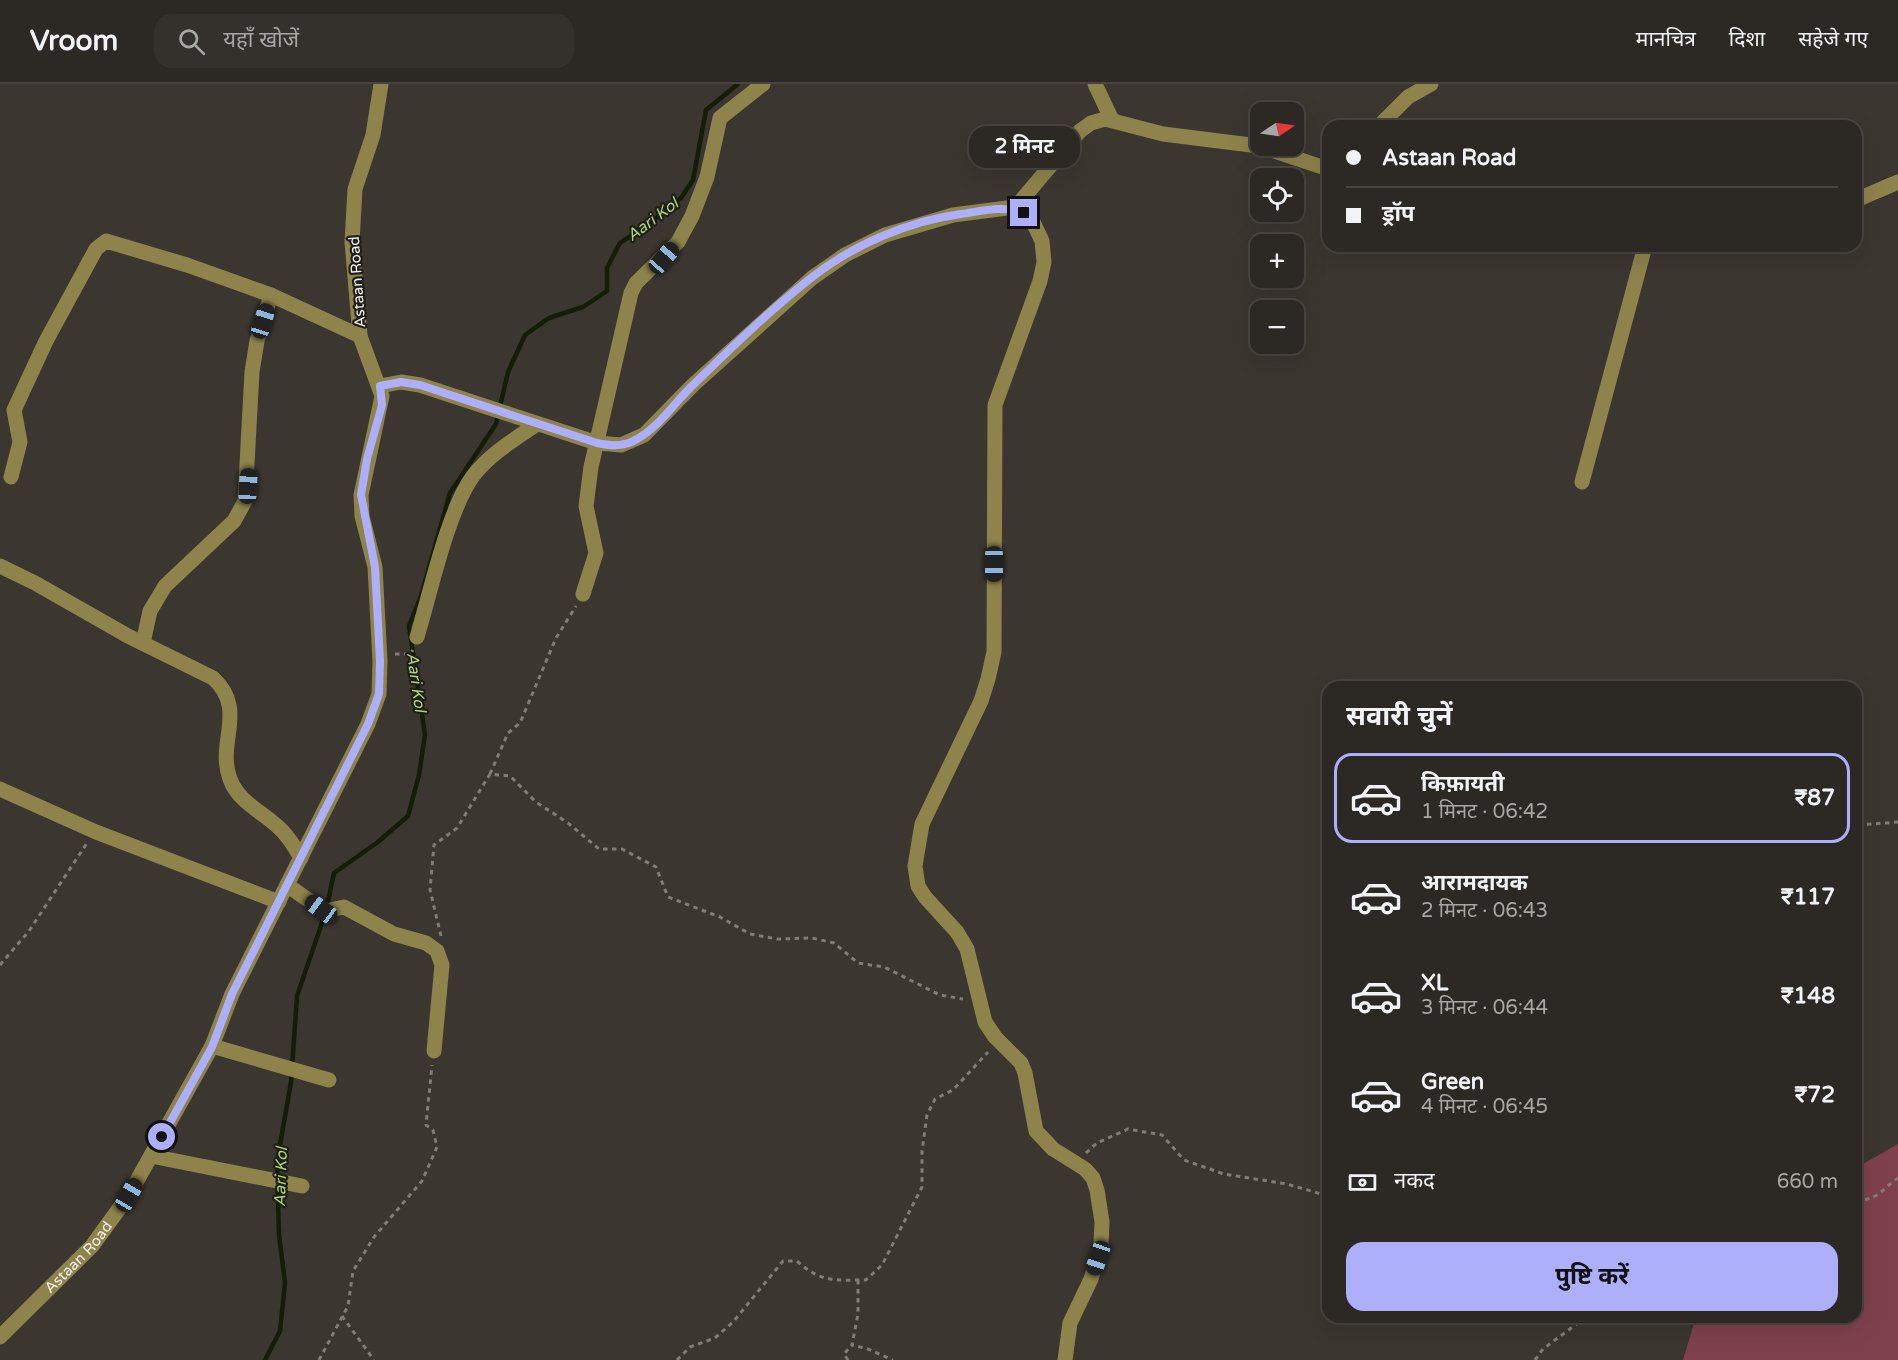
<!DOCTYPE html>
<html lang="hi">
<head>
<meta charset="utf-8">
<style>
  :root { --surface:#2c2824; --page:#34302c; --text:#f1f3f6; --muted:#a6a6a6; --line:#484441; --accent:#adaffb }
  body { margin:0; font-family:"Varela Round","Noto Sans Devanagari",sans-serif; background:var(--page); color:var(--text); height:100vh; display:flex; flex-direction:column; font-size:22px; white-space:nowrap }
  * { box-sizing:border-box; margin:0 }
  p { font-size:20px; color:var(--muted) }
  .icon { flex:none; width:33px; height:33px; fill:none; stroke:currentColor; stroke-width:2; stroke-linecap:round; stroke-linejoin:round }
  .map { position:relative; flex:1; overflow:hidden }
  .drawer { position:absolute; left:1322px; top:597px; width:540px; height:642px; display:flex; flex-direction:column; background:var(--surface); border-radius:18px; box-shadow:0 6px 24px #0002,0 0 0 2px var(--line) }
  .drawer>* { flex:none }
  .banner { position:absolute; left:1322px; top:36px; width:540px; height:132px; border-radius:18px; box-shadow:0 6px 24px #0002,0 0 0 2px var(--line); display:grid; align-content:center; height:132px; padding:0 24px; background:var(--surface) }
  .needle { width:39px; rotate:77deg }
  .controls { position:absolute; left:1250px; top:18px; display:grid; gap:12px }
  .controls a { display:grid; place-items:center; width:54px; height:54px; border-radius:12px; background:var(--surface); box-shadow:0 6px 24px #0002,0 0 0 2px var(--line); font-size:30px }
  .end { position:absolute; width:27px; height:27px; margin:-14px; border:8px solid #adaffb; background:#111; box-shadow:0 0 0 3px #111 }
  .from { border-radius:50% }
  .bubble { position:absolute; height:42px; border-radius:18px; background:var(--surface); box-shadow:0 6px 24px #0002,0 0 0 2px var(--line); font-size:20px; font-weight:700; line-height:42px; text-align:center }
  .car { position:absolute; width:18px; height:36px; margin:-18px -9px; border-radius:8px; box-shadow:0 0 4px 2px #0007; background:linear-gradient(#222 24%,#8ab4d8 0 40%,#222 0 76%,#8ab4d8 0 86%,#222 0) }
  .banner b { display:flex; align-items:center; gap:21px; height:57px; font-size:22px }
  .banner b+b { border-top:2px solid var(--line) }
  .banner i { width:15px; height:15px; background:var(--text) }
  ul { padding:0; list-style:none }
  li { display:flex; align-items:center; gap:18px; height:90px; margin:0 12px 9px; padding:0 12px; border:3px solid transparent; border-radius:18px }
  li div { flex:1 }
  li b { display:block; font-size:22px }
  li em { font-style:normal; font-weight:700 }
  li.on { border-color:var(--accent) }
  li>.icon { width:54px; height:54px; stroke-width:1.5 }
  h2 { padding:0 24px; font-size:27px; line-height:72px }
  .pay { display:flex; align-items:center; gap:15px; height:66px; padding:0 24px; font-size:22px }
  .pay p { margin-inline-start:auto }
  .button { display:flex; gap:12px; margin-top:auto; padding:12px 24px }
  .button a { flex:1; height:69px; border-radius:18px; background:var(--accent); color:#111; font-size:24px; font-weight:700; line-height:69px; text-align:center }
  header { display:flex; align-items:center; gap:36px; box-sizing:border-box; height:84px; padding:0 30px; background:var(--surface); border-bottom:2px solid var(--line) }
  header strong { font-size:28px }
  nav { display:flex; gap:33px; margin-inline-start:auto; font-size:21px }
  .search { width:420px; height:54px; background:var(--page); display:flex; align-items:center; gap:15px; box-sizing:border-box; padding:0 21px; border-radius:18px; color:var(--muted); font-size:22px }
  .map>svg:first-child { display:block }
  .green { fill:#7e414b }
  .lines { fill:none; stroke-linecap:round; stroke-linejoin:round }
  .stream { stroke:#141e06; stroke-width:4.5 }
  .path { stroke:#817c77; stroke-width:3; stroke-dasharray:4.5 4.5; stroke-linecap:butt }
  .minor { stroke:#8e834b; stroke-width:15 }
  .route { stroke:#adaffb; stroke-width:8 }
  .labels { text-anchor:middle; stroke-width:4.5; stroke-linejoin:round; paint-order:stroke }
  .street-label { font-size:15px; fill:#f3efec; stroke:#201e1b }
  .water-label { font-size:16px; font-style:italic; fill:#abd871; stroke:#201e1b }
</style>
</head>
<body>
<header>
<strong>Vroom</strong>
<div class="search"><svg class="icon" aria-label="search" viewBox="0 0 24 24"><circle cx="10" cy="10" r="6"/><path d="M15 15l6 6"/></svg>यहाँ खोजें</div>
<nav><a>मानचित्र</a><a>दिशा</a><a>सहेजे गए</a></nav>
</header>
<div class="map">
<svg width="1898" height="1276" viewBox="0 0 1898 1276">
  <rect width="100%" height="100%" fill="#3b3630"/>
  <!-- green -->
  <polygon class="green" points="1898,1060 1898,1276 1683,1276 1696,1233 1856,1233 1856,1084"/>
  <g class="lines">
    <!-- stream -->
    <g class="stream">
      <polyline points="327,822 334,789 378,758 408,732 419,691 425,651 409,542 421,512 450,409 496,340 508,288 525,251 549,234 583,223 607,207 607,184 620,159 649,140 681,114 693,96 706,26 738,0"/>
      <polyline points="265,1276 280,1247 285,1199 279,1151 277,1078 291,998 297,912 325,830"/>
    </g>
    <!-- path -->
    <g class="path">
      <polyline points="395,570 410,570 413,566"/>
      <polyline points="490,690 508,649 520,639 556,554 576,522"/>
      <polyline points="1858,741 1898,738"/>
      <polyline points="441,852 430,806 434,761 457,744 490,690 510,692 536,718 568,739 599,765 622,765 656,783 668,813 720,833 750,850 777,855 812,854 834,859 858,879 884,883 940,911 963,915"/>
      <polyline points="0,881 29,847 87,759"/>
      <polyline points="1086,1069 1097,1059 1128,1045 1162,1051 1184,1076 1224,1090 1287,1100 1328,1112"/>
      <path d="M1856,1115C1875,1119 1883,1104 1898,1094"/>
      <polyline points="858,1196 858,1230 852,1261 868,1265 893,1276"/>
      <polyline points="342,1232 374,1276"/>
      <polyline points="319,1276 348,1222 353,1187 374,1153 422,1097 437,1063 433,1046 426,1041 432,981"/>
      <path d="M677,1276L690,1263L715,1254L733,1238L783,1177H797C821,1199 835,1196 866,1196L882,1181L922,1103V1067L927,1031L935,1015L953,1006L988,968"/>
      <polyline points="848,1276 844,1270 852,1261"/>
      <polyline points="1535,1276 1543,1265 1586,1233"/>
    </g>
    <!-- minor -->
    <g class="minor">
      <polyline points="1095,0 1112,36"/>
      <polyline points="1379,42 1408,13 1431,0"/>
      <polyline points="1856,116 1898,98"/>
      <polyline points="1014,125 1080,47 1091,39 1105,35 1163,50 1259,62 1328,85"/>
      <polyline points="380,302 401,298 420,301 597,359 621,361 644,351 693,301 812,194 845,171 885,151 953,131 1007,124 1014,125 1024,129 1033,138 1042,157 1044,178 1040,197 995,321 994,568 988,595 981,617 922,740 915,782 918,802 925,813 957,848 967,865 985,938 995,953 1021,979 1025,989 1036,1047 1053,1065 1085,1085 1093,1094 1097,1106 1102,1138 1101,1160 1091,1195 1070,1239 1065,1276"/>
      <polyline points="11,393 20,358 14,326 46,257 96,165 106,157 187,181 271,211 360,252"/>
      <polyline points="1582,398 1645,162"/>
      <path d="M0,482L35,499L128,552L213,594C248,626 216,658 230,695C238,717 259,726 276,741C287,750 294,762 301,774"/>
      <polyline points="583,510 596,469 586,422 591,383 631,209 636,199 678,158 692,132 707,93 720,34 763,0"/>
      <path d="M417,553C430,510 448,426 473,392C490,370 515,355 537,340"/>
      <polyline points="143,559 150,527 165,502 234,437 245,417 252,288 257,257 271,211"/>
      <polyline points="0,705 96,748 279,818"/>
      <polyline points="287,801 321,825 325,827 344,823 394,850 426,859 437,867 442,881 434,967"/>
      <polyline points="212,962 329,996"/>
      <polyline points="151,1072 302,1102"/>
      <path id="s1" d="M0,1253L92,1162L129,1111L212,962L232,910L368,640L379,610L380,577L375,483L362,432L361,411L382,312L360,252L352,158L355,105L373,51L381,0"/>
    </g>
  </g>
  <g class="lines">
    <!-- route -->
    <path class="route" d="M162,1053L212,963L232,910L368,640L379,610L380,577L375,483L361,411L367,375L382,321L380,302L401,298L420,301L597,359C611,362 624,363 637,355C659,343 675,318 693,301C730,265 770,226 811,194C853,161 908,137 961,130C983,127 1003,121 1024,129"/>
  </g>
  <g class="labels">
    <!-- street labels -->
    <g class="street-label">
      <text transform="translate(357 198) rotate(-94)" y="5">Astaan Road</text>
      <text dy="5" stroke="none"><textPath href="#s1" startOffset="112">Astaan Road</textPath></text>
    </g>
    <!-- water labels -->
    <g class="water-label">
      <text transform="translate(652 135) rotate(-37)" y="6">Aari Kol</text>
      <text transform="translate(417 598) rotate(82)" y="6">Aari Kol</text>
      <text transform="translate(280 1093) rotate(-88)" y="6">Aari Kol</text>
    </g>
  </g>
</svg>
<div class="controls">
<a><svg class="needle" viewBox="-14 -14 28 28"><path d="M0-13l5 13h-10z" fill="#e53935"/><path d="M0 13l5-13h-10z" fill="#a6a6a6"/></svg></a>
<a><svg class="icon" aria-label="locate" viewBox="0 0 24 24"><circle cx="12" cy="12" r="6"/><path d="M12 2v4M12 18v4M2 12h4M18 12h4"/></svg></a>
<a>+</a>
<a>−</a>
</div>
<i class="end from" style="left:162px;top:1053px"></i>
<i class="end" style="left:1024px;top:129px"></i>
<div class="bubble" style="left:969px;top:42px;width:111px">2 मिनट</div>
<i class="car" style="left:664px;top:174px;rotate:41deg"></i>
<i class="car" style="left:263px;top:237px;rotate:17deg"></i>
<i class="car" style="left:248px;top:402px;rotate:3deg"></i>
<i class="car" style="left:994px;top:480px;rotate:180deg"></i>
<i class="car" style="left:321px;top:825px;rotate:306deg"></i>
<i class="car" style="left:129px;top:1111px;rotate:30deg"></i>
<i class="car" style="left:1098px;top:1174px;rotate:199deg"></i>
<div class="banner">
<b><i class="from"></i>Astaan Road</b>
<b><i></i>ड्रॉप</b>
</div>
<section class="drawer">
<h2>सवारी चुनें</h2>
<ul>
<li class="on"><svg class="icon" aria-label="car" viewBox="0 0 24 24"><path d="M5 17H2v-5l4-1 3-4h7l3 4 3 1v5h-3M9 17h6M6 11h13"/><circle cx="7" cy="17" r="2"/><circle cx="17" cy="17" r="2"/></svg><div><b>किफ़ायती</b><p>1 मिनट · 06:42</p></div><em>₹87</em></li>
<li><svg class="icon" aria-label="car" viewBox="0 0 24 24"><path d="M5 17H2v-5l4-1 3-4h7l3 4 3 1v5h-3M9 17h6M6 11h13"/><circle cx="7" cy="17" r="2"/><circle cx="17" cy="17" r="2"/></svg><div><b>आरामदायक</b><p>2 मिनट · 06:43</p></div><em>₹117</em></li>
<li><svg class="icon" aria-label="car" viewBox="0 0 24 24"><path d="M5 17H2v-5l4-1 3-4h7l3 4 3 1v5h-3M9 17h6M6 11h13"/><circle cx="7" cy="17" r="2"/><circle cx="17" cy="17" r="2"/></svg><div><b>XL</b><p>3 मिनट · 06:44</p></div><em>₹148</em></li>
<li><svg class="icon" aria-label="car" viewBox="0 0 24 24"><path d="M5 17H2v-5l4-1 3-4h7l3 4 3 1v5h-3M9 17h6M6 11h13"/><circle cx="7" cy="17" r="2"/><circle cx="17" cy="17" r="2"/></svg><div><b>Green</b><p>4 मिनट · 06:45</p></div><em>₹72</em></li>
</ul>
<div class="pay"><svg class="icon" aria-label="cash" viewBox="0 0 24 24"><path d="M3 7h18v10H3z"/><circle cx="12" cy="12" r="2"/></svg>नकद<p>660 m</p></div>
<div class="button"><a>पुष्टि करें</a></div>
</section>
</div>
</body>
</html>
